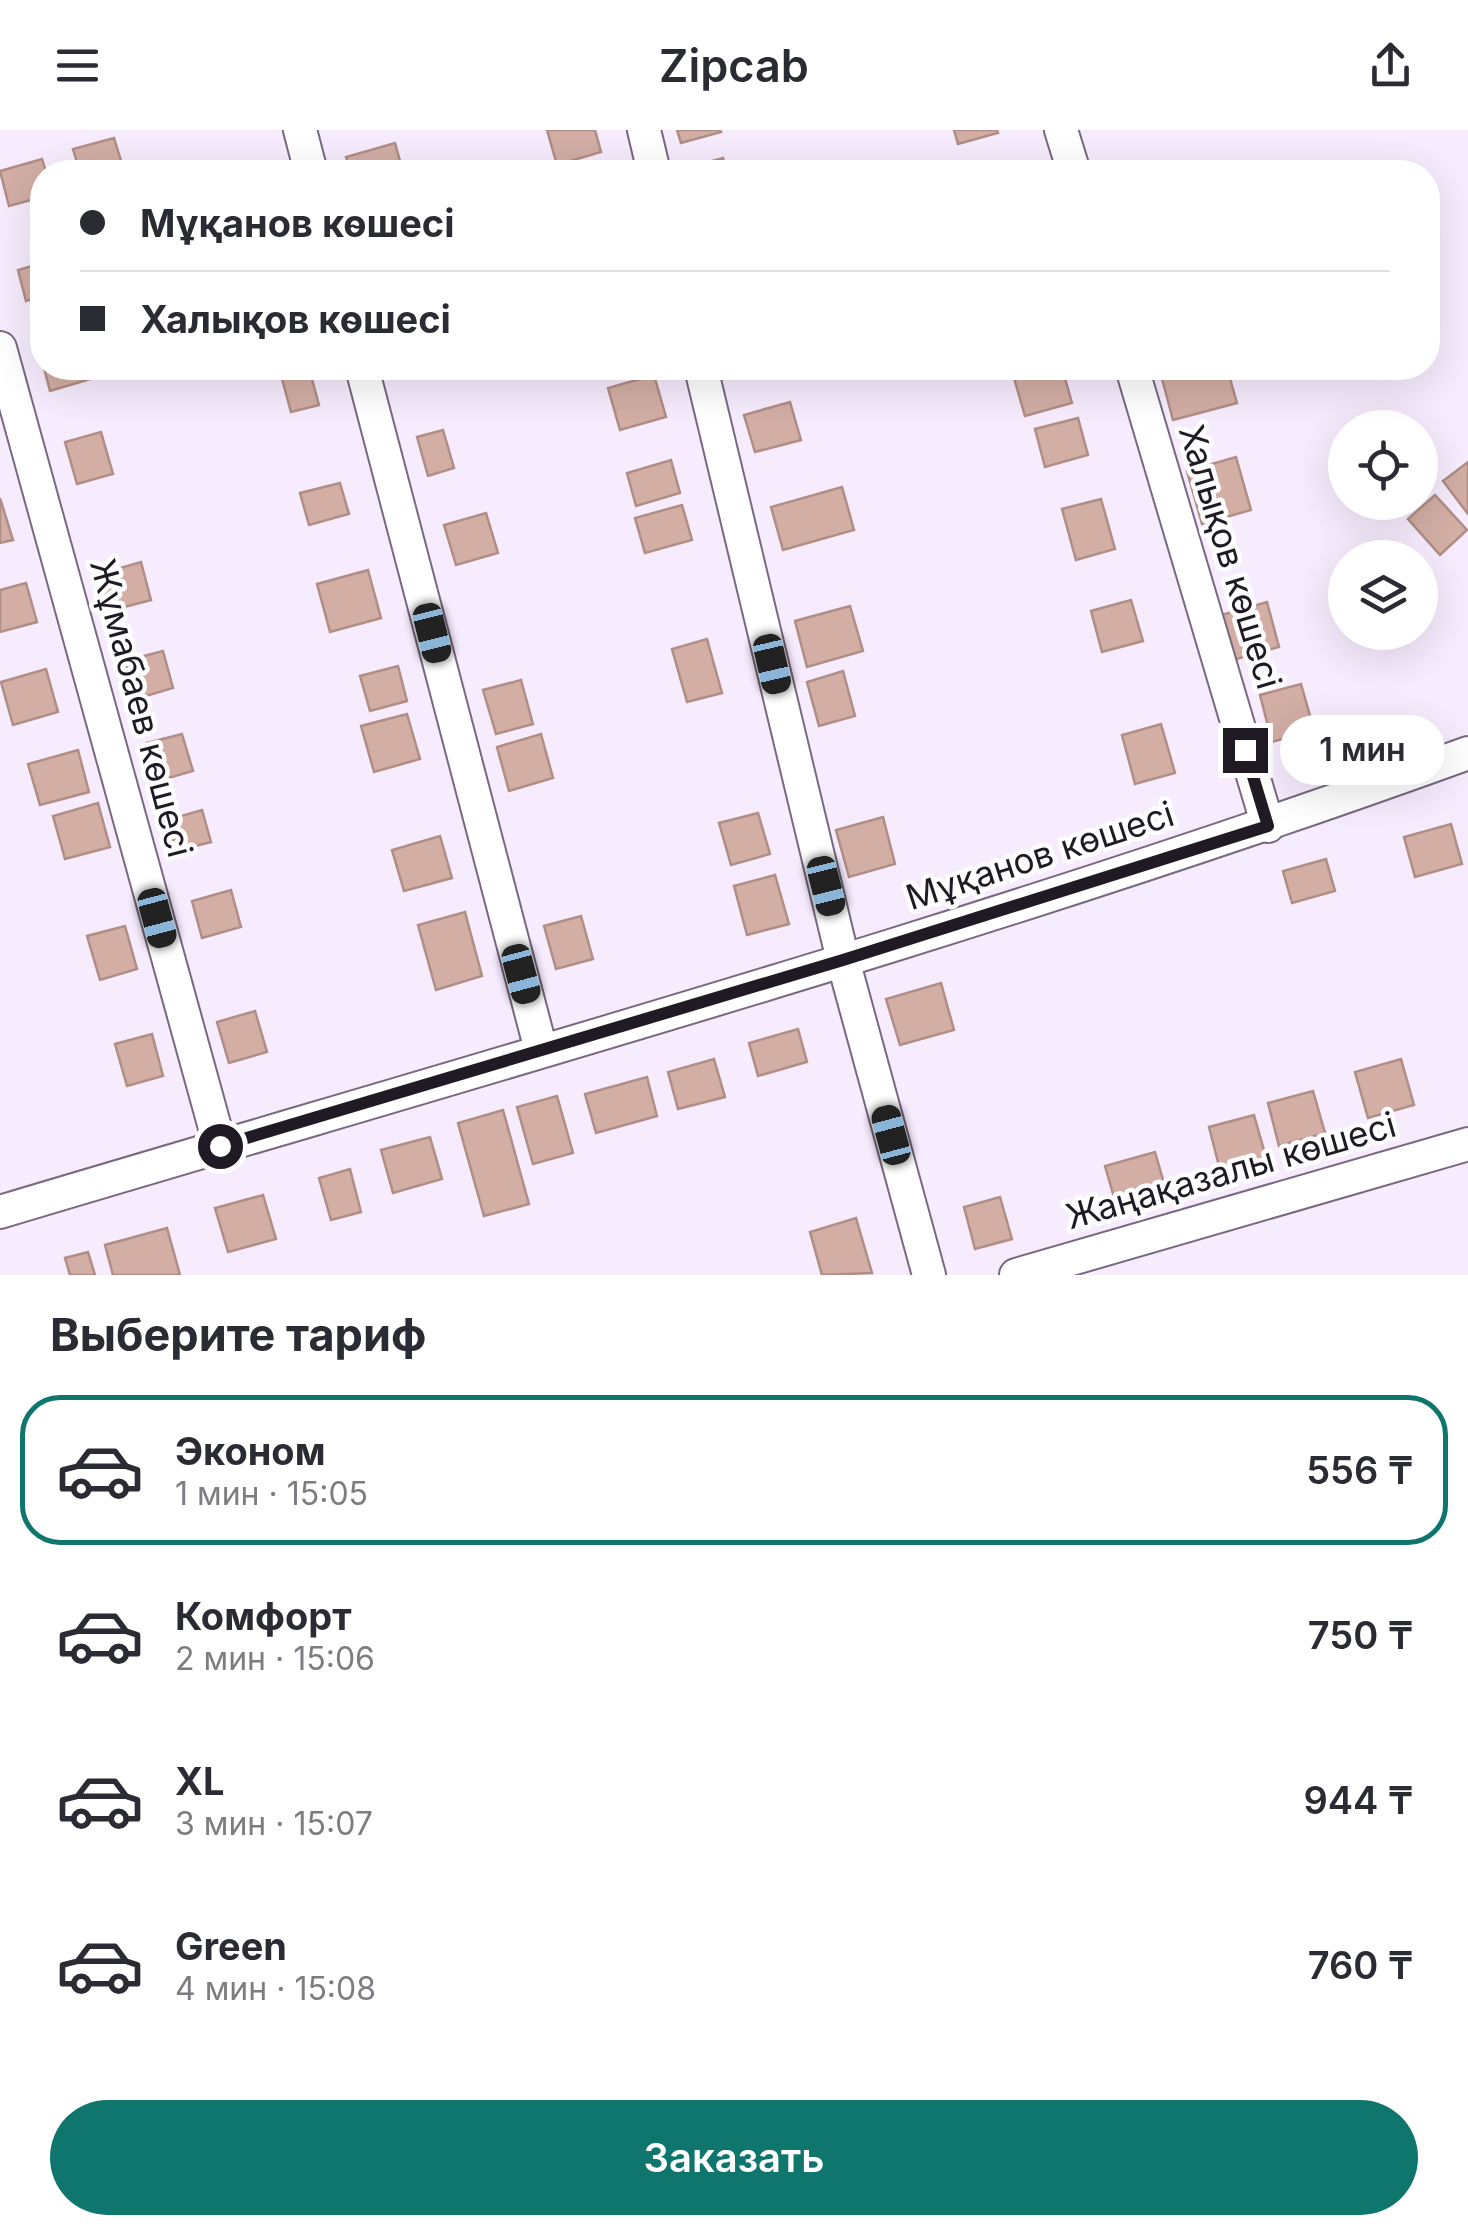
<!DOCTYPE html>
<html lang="ru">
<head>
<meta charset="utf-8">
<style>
  :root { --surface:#fff; --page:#f7f7f7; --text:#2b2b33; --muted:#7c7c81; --line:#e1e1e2; --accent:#0f766e }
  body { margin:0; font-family:Inter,sans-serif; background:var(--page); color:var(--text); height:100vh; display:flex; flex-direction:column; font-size:38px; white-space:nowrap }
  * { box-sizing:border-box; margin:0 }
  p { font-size:32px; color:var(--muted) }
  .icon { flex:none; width:55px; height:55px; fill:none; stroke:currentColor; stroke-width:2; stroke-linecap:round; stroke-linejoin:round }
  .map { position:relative; height:1145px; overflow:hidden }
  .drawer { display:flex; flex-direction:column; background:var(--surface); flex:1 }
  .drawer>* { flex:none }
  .hud { position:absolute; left:30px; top:30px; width:1410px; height:220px; border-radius:40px; box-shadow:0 10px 40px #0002; display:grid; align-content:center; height:220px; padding:0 50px; background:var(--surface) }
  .buttons { position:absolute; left:1328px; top:280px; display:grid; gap:20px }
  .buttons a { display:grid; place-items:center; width:110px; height:110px; border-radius:50%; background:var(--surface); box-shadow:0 10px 40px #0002; font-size:50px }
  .end { position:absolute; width:45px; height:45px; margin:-22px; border:12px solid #201a24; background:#fff; box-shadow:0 0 0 5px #fff }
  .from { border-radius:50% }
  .bubble { position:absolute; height:70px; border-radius:35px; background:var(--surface); box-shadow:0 10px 40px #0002; font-size:32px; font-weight:600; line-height:70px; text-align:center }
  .car { position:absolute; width:30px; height:60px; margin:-30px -15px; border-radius:12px; box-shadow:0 0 8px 2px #0007; background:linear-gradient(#222 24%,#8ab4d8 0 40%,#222 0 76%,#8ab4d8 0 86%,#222 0) }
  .hud b { display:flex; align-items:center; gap:35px; height:95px; font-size:38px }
  .hud b+b { border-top:2px solid var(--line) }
  .hud i { width:25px; height:25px; background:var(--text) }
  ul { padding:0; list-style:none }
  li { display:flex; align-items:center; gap:30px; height:150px; margin:0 20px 15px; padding:0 30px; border:5px solid transparent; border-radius:40px }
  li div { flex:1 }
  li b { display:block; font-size:38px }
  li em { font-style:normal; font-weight:600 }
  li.active { border-color:var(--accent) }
  li>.icon { width:90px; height:90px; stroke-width:1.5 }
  h2 { padding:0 50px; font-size:45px; line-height:120px }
  .primary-button { display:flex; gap:20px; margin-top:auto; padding:20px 50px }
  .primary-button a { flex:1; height:115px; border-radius:60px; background:var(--accent); color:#fff; font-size:40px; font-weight:600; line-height:115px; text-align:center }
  header { display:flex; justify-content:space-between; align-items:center; height:130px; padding:0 50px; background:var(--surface); font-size:45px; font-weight:600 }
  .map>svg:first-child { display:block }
  .building { fill:#d2aea5; stroke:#b08d85; stroke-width:2.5 }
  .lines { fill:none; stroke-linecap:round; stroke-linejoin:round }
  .minor-casing { stroke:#786882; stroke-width:36 }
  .minor { stroke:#fff; stroke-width:32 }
  .route { stroke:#201a24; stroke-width:12 }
  .labels { text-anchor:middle; stroke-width:9; stroke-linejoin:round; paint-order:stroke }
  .street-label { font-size:35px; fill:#201a24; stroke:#fefefe }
</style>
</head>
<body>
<header><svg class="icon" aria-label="menu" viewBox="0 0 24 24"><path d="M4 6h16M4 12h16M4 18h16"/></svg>Zipcab<svg class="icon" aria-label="share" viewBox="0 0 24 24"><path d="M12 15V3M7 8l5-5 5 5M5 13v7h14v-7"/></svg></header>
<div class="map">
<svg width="1468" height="1145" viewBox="0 0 1468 1145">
  <rect width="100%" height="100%" fill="#f7ecfe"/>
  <!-- building -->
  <g class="building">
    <polygon points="547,0 595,0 601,22 557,35"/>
    <polygon points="677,0 720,0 721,2 681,13"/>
    <polygon points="954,0 997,0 998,3 958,14"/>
    <polygon points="114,8 122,34 80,42 73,19"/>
    <polygon points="395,13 403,42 350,42 346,27"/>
    <polygon points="723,28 727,42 683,42 682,39"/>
    <polygon points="42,29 46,42 42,67 9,76 0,41"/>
    <polygon points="42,133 42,166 26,171 18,140"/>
    <polygon points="44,238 91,238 94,248 50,261"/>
    <polygon points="279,238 309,238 319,275 291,282"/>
    <polygon points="1053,238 1062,238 1072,273 1025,286 1014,248"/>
    <polygon points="1187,238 1227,238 1237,273 1173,290 1161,245"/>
    <polygon points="654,245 666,287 620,300 608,258"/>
    <polygon points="790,272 801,310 755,322 744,285"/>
    <polygon points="1078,288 1088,325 1045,337 1035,299"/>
    <polygon points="443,300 454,338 428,346 417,307"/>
    <polygon points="101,302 113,344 77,354 65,312"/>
    <polygon points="1236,327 1251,380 1202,394 1187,341"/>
    <polygon points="671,330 680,363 636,376 627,343"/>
    <polygon points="1468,332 1468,384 1443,351"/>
    <polygon points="340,353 349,384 309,395 300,363"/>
    <polygon points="842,357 854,400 783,420 771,377"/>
    <polygon points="1435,365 1467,400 1440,425 1408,389"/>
    <polygon points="0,368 13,410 0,413"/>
    <polygon points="1101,369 1115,419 1076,430 1062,379"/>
    <polygon points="682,375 692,410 645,423 635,388"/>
    <polygon points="486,383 498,423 456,435 444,395"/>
    <polygon points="141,432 151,470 109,481 99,444"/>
    <polygon points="368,440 381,488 330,502 317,454"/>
    <polygon points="26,453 37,492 0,502 0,460"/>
    <polygon points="1131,470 1143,511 1102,522 1091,481"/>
    <polygon points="1267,472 1279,517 1233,530 1221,485"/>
    <polygon points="850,476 863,521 807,537 795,491"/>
    <polygon points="707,509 722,563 687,572 672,519"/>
    <polygon points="163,521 173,558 136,569 125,531"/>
    <polygon points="398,536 407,571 370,581 360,546"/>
    <polygon points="46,539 58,582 13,595 1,552"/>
    <polygon points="843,541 855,586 819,596 807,552"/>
    <polygon points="521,550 533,594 496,604 483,560"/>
    <polygon points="1301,554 1314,600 1272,612 1260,565"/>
    <polygon points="407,584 420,629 374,642 361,596"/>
    <polygon points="1161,594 1175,643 1135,654 1122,605"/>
    <polygon points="182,604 193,641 158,651 147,613"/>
    <polygon points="541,604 553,648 509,661 497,617"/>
    <polygon points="78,620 89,662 40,675 28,634"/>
    <polygon points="98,673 110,717 65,729 53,686"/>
    <polygon points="202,680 211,712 176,721 167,690"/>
    <polygon points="758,683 770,724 731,735 719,693"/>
    <polygon points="883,687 895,734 849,747 836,700"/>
    <polygon points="1451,694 1462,734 1415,747 1404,707"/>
    <polygon points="440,706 452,748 404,761 392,720"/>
    <polygon points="1326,729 1335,761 1292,773 1283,741"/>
    <polygon points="775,745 789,794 747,805 734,756"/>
    <polygon points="231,760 241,797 202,808 192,771"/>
    <polygon points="465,782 482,846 436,860 418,795"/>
    <polygon points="581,786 593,829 556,839 544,796"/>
    <polygon points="125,796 137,839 100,850 87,806"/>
    <polygon points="941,853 954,900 900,915 886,869"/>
    <polygon points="255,881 267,922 229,933 217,892"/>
    <polygon points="798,899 807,932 758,946 749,913"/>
    <polygon points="152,904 163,946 127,956 115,914"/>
    <polygon points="714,929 725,967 678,979 668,942"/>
    <polygon points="1401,929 1414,975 1368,988 1355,942"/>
    <polygon points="647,947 657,986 596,1003 585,964"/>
    <polygon points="1313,961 1325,1003 1279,1016 1268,973"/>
    <polygon points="557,966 573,1023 533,1034 517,977"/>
    <polygon points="503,980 529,1074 484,1086 458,993"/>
    <polygon points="1254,985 1267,1031 1221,1044 1209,997"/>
    <polygon points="430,1007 442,1049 393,1063 381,1020"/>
    <polygon points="1155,1022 1166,1060 1116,1074 1105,1036"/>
    <polygon points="350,1039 361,1082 331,1090 319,1048"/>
    <polygon points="263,1065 276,1109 228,1122 215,1078"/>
    <polygon points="1000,1067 1012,1109 975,1119 964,1077"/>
    <polygon points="856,1088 872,1143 822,1145 810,1102"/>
    <polygon points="167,1098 180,1145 113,1145 105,1115"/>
    <polygon points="88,1122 95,1145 70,1145 65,1128"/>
  </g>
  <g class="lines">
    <!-- minor casing -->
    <g class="minor-casing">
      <g id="minor">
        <polyline points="300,0 311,42"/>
        <polyline points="644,0 654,42"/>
        <polyline points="1061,0 1074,42"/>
        <polyline points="0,218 220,1016"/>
        <polyline points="362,238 541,920"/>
        <polyline points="701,238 843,830 929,1145"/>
        <polyline points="1132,238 1268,696"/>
        <path d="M0,1082C491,935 986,798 1468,623"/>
        <polyline points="1016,1145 1468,1014"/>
      </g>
    </g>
    <!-- minor -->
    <use href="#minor" class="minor"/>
  </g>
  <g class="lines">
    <!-- route -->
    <polyline class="route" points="220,1016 843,830 1268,696 1245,620"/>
  </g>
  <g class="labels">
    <!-- street labels -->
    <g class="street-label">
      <text transform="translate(1230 427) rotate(73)" y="12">Халықов көшесі</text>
      <text transform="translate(141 578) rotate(75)" y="12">Жұмабаев көшесі</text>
      <text transform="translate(1040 726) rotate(-18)" y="12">Мұқанов көшесі</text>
      <text transform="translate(1231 1041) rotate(-16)" y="12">Жаңақазалы көшесі</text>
    </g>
  </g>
</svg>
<div class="buttons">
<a><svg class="icon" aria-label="locate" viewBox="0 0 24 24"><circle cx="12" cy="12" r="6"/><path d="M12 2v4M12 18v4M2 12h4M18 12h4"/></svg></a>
<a><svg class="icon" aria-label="layers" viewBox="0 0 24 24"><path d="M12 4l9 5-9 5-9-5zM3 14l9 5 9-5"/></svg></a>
</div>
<i class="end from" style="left:220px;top:1016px"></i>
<i class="end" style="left:1245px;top:620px"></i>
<div class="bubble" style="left:1280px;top:585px;width:165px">1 мин</div>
<i class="car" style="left:432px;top:503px;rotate:166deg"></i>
<i class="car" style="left:772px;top:534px;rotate:167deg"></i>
<i class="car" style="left:826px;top:756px;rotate:166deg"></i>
<i class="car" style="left:157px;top:788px;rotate:165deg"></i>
<i class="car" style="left:521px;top:844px;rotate:165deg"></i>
<i class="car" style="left:891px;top:1005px;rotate:345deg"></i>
<div class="hud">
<b><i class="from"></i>Мұқанов көшесі</b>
<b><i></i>Халықов көшесі</b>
</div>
</div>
<section class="drawer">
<h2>Выберите тариф</h2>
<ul>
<li class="active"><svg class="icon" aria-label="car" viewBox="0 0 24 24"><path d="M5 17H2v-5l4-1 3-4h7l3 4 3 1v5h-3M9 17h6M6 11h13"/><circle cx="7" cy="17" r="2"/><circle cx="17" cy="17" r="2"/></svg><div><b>Эконом</b><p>1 мин · 15:05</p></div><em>556 ₸</em></li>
<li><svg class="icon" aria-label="car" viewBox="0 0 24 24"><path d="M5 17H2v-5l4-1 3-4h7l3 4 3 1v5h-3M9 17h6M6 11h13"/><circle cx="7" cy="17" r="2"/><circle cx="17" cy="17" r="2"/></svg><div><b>Комфорт</b><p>2 мин · 15:06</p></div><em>750 ₸</em></li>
<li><svg class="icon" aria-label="car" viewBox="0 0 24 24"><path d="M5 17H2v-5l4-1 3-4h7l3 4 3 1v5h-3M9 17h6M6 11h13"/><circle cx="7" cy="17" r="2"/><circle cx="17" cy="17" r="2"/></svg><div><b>XL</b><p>3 мин · 15:07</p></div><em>944 ₸</em></li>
<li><svg class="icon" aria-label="car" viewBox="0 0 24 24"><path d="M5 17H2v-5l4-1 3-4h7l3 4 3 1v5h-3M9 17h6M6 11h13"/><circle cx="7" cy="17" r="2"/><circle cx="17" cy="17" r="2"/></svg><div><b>Green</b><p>4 мин · 15:08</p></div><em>760 ₸</em></li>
</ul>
<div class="primary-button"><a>Заказать</a></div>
</section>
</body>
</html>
